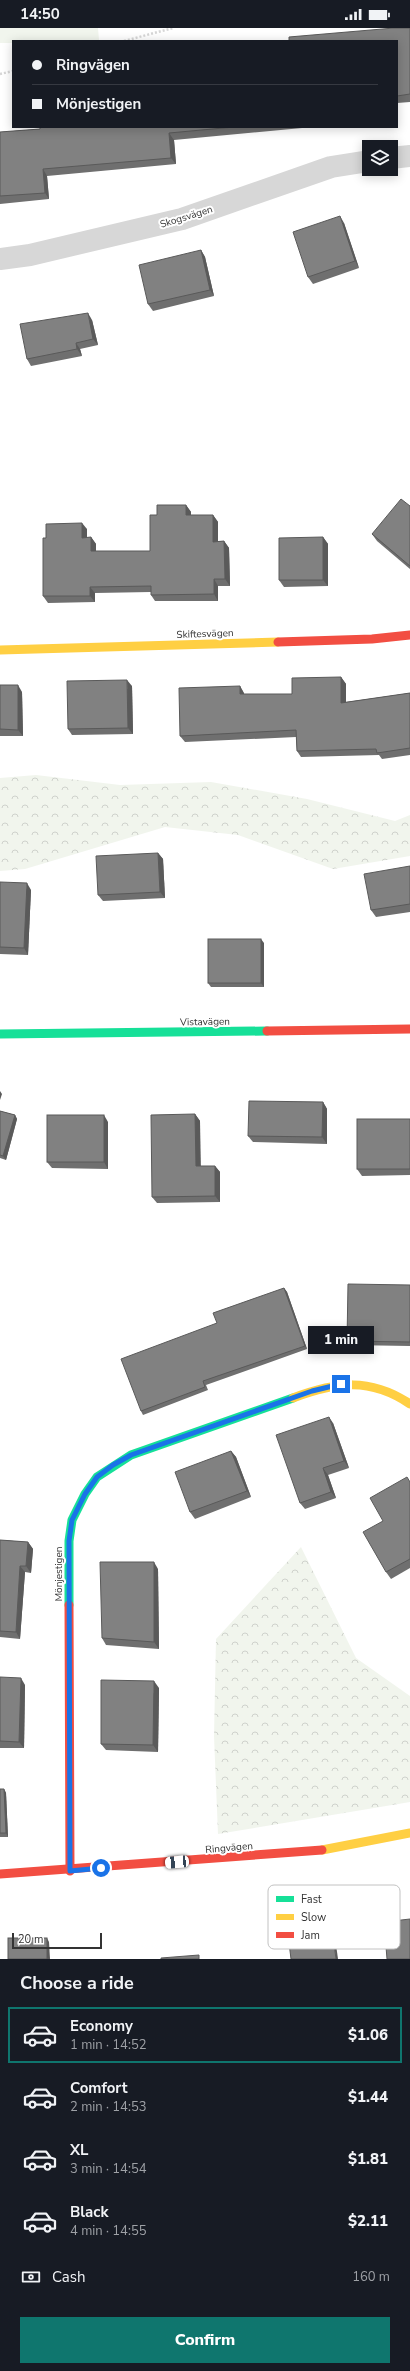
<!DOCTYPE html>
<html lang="en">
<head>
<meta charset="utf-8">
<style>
  :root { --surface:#171b24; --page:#20242c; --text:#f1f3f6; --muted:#9ea1a6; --line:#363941; --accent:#0f766e }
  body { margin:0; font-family:"Nunito Sans",sans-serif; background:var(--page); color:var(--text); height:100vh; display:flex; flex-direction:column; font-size:15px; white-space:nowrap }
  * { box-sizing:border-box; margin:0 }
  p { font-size:13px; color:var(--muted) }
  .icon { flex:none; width:22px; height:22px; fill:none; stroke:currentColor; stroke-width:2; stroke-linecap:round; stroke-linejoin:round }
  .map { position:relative; height:1931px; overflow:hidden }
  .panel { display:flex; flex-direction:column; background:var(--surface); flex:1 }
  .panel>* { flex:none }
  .banner { position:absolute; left:12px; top:12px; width:386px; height:88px; border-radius:0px; box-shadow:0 2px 10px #0003; display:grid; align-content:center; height:88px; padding:0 20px; background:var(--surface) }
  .controls { position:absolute; left:362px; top:112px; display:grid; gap:8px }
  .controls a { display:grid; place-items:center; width:36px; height:36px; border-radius:0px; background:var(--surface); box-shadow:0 2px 10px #0003; font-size:20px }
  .scale { position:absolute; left:12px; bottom:10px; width:90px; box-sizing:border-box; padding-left:4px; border:2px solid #333; border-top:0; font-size:11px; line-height:14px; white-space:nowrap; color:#333; -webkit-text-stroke:3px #fff; paint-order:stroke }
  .end { position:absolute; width:18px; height:18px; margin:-9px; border:5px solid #1a73e8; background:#fff; box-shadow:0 0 0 2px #fff }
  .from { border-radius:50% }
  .bubble { position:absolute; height:28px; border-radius:0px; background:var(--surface); box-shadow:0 2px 10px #0003; font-size:13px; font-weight:800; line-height:28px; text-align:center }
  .car { position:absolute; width:12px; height:24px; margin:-12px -6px; border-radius:5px; box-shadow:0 0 3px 1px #0007; background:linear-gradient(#fff 24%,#345 0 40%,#fff 0 76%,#345 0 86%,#fff 0) }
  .banner b { display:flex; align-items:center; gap:14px; height:38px; font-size:15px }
  .banner b+b { border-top:1px solid var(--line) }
  .banner i { width:10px; height:10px; background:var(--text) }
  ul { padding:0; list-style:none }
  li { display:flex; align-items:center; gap:12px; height:56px; margin:0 8px 6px; padding:0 12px; border:2px solid transparent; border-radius:0px }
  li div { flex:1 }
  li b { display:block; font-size:15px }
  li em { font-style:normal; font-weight:800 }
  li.selected { border-color:var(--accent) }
  li>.icon { width:36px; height:36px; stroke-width:1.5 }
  h2 { padding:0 20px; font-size:18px; line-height:48px }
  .pay { display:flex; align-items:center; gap:10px; height:44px; padding:0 20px; font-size:15px }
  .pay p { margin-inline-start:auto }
  .cta { display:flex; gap:8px; margin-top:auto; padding:8px 20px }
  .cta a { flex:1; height:46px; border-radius:0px; background:var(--accent); color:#fff; font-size:16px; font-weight:800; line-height:46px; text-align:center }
  .status { display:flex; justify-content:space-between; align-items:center; height:28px; padding:0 20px; background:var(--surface); direction:ltr }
  .status svg { height:11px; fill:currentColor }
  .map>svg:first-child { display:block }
  .forest { fill:url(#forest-crowns) }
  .pitch { fill:#f1f5ed }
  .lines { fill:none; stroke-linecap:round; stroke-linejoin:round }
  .path { stroke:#d6d6d6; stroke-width:2.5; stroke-dasharray:2 2; stroke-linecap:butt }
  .street { stroke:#d7d7d7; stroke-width:22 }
  .fast { stroke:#16e098; stroke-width:9 }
  .slow { stroke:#ffcf43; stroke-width:9 }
  .jam { stroke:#f24e42; stroke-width:9 }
  .wall { fill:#6f6f6f }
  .shaded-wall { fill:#5a5a5a }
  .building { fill:#818181; stroke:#5a5a5a }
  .route { stroke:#1a73e8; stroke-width:5 }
  .labels { text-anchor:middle; stroke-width:4; stroke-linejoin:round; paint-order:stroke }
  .street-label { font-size:10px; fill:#333; stroke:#fff }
  .key { fill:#fff; stroke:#c2c2c2; stroke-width:1 }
  .key-label { font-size:11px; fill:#333 }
</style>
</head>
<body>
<div class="status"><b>14:50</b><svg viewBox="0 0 49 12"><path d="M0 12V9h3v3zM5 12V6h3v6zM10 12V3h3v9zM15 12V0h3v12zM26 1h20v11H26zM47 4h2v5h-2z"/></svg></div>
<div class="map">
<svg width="410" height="1931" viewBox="0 0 410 1931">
  <defs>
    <pattern id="forest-crowns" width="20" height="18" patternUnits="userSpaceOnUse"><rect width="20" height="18" fill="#f1f5ed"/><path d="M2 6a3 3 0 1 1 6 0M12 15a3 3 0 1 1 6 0" fill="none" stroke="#cfd2cc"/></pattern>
  </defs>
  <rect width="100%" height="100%" fill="#fff"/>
  <!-- forest -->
  <g class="forest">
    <polygon points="36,747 120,757 211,754 307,771 395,793 410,787 410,828 333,841 238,807 165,799 25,841 0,843 0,750"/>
    <polygon points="301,1519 356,1630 410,1668 410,1774 218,1806 214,1708 216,1611"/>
  </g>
  <!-- pitch -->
  <polygon class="pitch" points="0,0 98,0 99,12 13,13 13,15 0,15"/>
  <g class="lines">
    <!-- path -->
    <g class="path">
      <polyline points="124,13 173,0"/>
      <polyline points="0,46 13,43"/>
    </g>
    <!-- street -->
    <g class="street">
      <polyline points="391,130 410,128"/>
      <polyline points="0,231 30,227 182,191 331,139 369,133"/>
    </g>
    <!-- fast -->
    <g class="fast">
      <polyline points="0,1006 267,1003"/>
      <polyline points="69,1577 69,1513 72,1492 85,1466 97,1449 131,1427 293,1370"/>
    </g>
    <!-- slow -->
    <g class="slow">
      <polyline points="0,622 278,614"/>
      <path d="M293,1370C336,1354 370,1349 410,1376"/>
      <polyline points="322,1822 410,1805"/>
    </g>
    <!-- jam -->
    <g class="jam">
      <polyline points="278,614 372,611 410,607"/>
      <polyline points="267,1003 410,1001"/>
      <polyline points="69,1577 70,1843"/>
      <polyline points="0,1846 322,1822"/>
    </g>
  </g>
  <!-- wall -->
  <g class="wall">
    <polygon points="410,0 410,74 397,75 397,13"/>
    <polygon points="40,99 302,99 302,100 174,112 176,136 47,148 49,171 0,176 0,104 40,101"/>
    <polygon points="344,195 359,240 313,256 308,249"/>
    <polygon points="201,222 205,229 214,268 153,283 148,276"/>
    <polygon points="92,292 98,317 80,321 82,328 31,338 27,331"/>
    <polygon points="186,477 191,484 191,487 213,487 218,494 218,513 224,513 229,520 230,558 218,558 218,573 155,573 151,567 151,564 95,565 95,574 48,575 43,568 46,510 87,501 87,510 91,509 96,516 96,523 150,523 157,487"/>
    <polygon points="410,478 410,541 377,513 372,506"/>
    <polygon points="323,509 328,516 328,558 284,559 279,552"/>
    <polygon points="341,649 346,656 346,674 410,665 410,727 382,731 379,727 301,729 297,723 296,709 185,714 180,708 240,658 244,666 292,666"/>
    <polygon points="0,657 22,664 23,708 0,708"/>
    <polygon points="132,658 133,706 72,707 68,701"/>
    <polygon points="158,825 163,831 165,870 103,873 98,867"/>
    <polygon points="410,838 410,884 376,889 371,882"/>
    <polygon points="0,854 31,862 28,927 0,926"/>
    <polygon points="264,915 264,959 211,959 208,955"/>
    <polygon points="323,1074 327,1081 327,1116 253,1114 248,1108"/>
    <polygon points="0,1083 15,1087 17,1091 6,1132 0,1130"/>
    <polygon points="195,1086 200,1093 200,1138 215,1138 220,1144 220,1174 157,1175 152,1169"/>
    <polygon points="410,1091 410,1147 362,1148 357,1141"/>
    <polygon points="108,1094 108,1141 52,1140 47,1134"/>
    <polygon points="410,1257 410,1318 349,1317 347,1313"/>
    <polygon points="284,1260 287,1264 307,1321 206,1357 208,1362 143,1387 141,1383 217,1295"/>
    <polygon points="333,1395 349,1440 328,1447 336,1470 305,1481 300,1475"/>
    <polygon points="231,1423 236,1429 251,1469 195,1491 190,1484"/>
    <polygon points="410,1453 410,1540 391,1551 386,1544 383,1493"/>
    <polygon points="0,1512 28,1514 33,1521 31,1545 25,1544 20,1611 0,1609"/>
    <polygon points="158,1541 159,1621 106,1617 102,1610"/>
    <polygon points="0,1649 25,1657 24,1720 0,1720"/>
    <polygon points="159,1660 158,1724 106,1722 101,1716"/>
    <polygon points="0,1761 4,1761 6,1765 8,1809 0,1809"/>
  </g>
  <!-- shaded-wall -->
  <g class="shaded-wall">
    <polygon points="169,105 174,112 176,136 171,130"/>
    <polygon points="43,141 47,148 49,171 45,165"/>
    <polygon points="340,188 344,195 359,240 355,233"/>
    <polygon points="201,222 205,229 214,268 210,262"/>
    <polygon points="88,285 92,292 98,317 93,311"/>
    <polygon points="76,315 80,321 82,328 77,321"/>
    <polygon points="186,477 191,484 191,494 186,487"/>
    <polygon points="213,487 218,494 218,520 213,514"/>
    <polygon points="82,495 87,501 87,516 82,510"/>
    <polygon points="91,509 96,516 96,530 91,523"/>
    <polygon points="323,509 328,516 328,558 323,552"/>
    <polygon points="224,513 229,520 230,558 225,551"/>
    <polygon points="214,551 218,558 218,573 214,566"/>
    <polygon points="90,559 95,565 95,574 90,568"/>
    <polygon points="341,649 346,656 346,682 341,675"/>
    <polygon points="127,652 132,658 133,706 128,700"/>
    <polygon points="18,657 22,664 23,708 18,702"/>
    <polygon points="240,658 244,665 245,672 240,666"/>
    <polygon points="158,825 163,831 165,870 160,864"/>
    <polygon points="27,855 31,862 28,927 24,920"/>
    <polygon points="261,911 264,915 264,959 261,955"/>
    <polygon points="0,1063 2,1066 0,1072"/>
    <polygon points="323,1074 327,1081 327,1116 322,1109"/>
    <polygon points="195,1086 200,1093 201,1144 196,1138"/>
    <polygon points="15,1087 17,1091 6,1132 3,1128"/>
    <polygon points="104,1087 108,1094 108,1141 104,1134"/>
    <polygon points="215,1138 220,1144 220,1174 215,1168"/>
    <polygon points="284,1260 287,1264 307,1321 305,1318"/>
    <polygon points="329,1389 333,1395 349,1440 344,1433"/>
    <polygon points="231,1423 236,1429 251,1469 247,1463"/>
    <polygon points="323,1440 328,1447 336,1470 331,1464"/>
    <polygon points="28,1514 33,1521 31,1545 26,1538"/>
    <polygon points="154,1534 158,1541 159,1621 154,1614"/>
    <polygon points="20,1538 25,1544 20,1611 16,1604"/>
    <polygon points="21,1650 25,1657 24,1720 19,1714"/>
    <polygon points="154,1653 159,1660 158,1724 153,1717"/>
    <polygon points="4,1761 6,1765 8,1809 6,1805"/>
    <polygon points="330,1884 332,1888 338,1931 336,1931"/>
    <polygon points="47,1910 49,1914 50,1931 47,1931"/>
  </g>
  <!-- building -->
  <g class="building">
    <polygon points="394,0 410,0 410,66 397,68 397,13 289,13 289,9"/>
    <polygon points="40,99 234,99 169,105 171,130 43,141 45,165 0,168 0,104 40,101"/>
    <polygon points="340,188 355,233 308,249 293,204"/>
    <polygon points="201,222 210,262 148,276 139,237"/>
    <polygon points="88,285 93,311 76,315 77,321 27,331 20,296"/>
    <polygon points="401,471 410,478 410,538 372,506"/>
    <polygon points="157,477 186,477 186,487 213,487 213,514 224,513 225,551 214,551 214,566 151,567 151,558 90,559 90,568 43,568 43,510 46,510 46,496 82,495 82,510 91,509 91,523 150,523 150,487 157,487"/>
    <polygon points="323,509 323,552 279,552 279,510"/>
    <polygon points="341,649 341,675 410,665 410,720 377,725 376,721 297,723 296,702 180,708 179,660 240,658 240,666 292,666 292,650"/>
    <polygon points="127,652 128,700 68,701 67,653"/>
    <polygon points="0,657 18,657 18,702 0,701"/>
    <polygon points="158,825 160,864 98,867 96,828"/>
    <polygon points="410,838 410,876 371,882 364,846"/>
    <polygon points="0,854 27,855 24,920 0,919"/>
    <rect x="208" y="911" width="53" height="44"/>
    <polygon points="249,1073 323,1074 322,1109 248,1108"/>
    <polygon points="0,1083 15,1087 3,1128 0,1127"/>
    <polygon points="195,1086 196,1138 215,1138 215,1168 152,1169 151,1087"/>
    <rect x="47" y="1087" width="57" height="47"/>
    <rect x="357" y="1091" width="53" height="50"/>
    <polygon points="348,1256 410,1257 410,1314 347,1313"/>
    <polygon points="284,1260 305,1318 203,1353 205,1359 141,1383 121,1331 217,1295 213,1285"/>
    <polygon points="329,1389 344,1433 323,1440 331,1464 300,1475 276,1407"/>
    <polygon points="231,1423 247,1463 190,1484 175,1444"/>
    <polygon points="407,1449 410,1454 410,1531 386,1544 363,1504 383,1493 370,1470"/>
    <polygon points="0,1512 28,1514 26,1538 20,1538 16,1604 0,1603"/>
    <polygon points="100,1534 154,1534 154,1614 102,1610"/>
    <polygon points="0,1649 21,1650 19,1714 0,1713"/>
    <polygon points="101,1652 154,1653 153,1717 101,1716"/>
    <polygon points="0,1761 4,1761 6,1805 0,1805"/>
    <polygon points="330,1884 336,1931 291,1931 286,1890"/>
    <polygon points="410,1891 410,1931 387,1931 384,1894"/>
    <rect x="8" y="1910" width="39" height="21"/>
    <polygon points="199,1927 199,1931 161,1931 161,1930"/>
  </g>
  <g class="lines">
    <!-- route -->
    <polyline class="route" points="101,1840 70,1843 69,1513 72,1492 85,1466 97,1449 113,1437 131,1427 312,1363 341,1356"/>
  </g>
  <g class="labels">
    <!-- street labels -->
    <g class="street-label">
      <text transform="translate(186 188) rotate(-17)" y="4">Skogsvägen</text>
      <text transform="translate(205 605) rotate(-2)" y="4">Skiftesvägen</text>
      <text transform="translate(205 993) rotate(-1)" y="4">Vistavägen</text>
      <text transform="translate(58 1546) rotate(-90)" y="4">Mönjestigen</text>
      <text transform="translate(229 1819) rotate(-5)" y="4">Ringvägen</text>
    </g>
  </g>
  <!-- legend -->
  <rect x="268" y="1857" width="132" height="64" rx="6" class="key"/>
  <rect x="276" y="1868" width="18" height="6" fill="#16e098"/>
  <rect x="276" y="1886" width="18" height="6" fill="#ffcf43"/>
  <rect x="276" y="1904" width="18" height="6" fill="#f24e42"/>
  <g class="key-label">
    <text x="301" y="1875">Fast</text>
    <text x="301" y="1893">Slow</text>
    <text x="301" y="1911">Jam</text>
  </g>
</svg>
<div class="controls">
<a><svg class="icon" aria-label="layers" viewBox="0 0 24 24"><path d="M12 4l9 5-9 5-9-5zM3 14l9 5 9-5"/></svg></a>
</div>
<div class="scale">20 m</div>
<i class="end from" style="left:101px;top:1840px"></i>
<i class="end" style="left:341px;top:1356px"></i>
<div class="bubble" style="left:308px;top:1298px;width:66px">1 min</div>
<i class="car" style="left:177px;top:1834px;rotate:265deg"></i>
<div class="banner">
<b><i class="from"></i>Ringvägen</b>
<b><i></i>Mönjestigen</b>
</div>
</div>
<section class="panel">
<h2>Choose a ride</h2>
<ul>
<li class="selected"><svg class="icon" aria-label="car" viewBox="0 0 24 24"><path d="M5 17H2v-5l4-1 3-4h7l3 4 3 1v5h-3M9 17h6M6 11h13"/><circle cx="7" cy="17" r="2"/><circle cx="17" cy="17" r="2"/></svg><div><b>Economy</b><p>1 min · 14:52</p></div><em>$1.06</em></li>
<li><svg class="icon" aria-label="car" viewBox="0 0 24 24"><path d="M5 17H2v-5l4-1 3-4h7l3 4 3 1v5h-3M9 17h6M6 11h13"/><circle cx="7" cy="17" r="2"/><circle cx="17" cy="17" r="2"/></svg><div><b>Comfort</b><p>2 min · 14:53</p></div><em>$1.44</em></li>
<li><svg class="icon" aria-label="car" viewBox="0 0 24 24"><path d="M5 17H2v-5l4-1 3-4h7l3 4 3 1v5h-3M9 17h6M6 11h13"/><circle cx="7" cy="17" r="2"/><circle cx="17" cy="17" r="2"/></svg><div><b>XL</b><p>3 min · 14:54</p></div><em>$1.81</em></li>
<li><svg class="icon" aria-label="car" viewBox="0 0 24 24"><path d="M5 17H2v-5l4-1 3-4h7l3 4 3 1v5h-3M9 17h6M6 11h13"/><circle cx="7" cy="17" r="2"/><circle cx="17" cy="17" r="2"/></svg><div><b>Black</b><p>4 min · 14:55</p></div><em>$2.11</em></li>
</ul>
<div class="pay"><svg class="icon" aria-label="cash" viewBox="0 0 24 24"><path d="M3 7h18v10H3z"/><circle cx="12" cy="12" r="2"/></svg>Cash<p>160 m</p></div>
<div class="cta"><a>Confirm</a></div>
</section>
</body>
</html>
